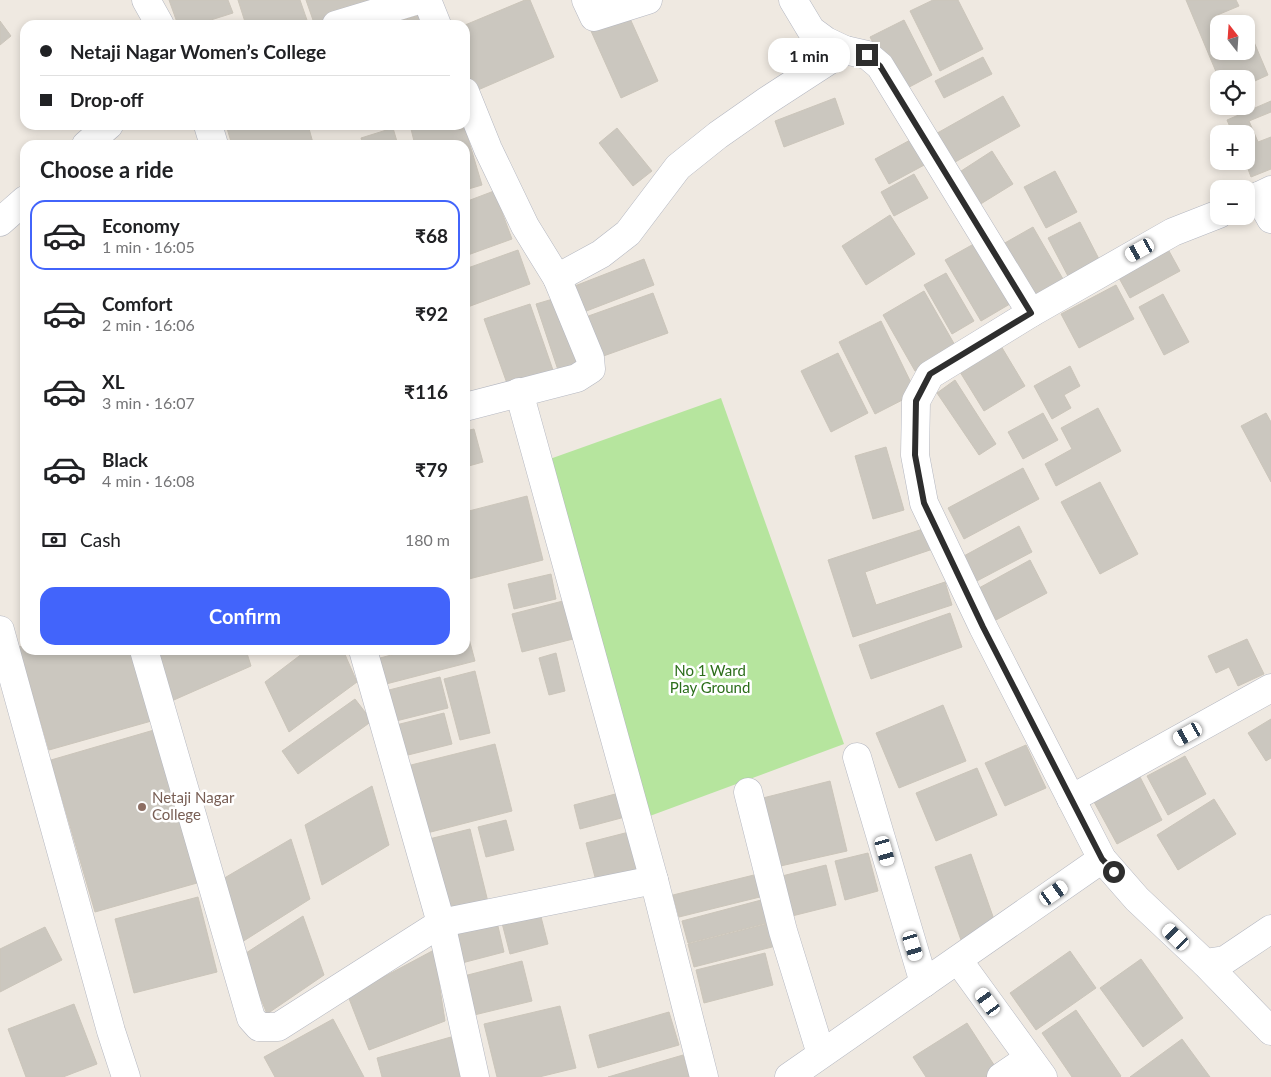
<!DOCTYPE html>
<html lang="en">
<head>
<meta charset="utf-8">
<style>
  :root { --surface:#fff; --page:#f2f2f2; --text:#202124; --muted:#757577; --line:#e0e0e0; --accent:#4264fb }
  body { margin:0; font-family:Lato,sans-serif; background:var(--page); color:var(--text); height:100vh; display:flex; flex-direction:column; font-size:19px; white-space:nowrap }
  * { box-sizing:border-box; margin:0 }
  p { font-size:16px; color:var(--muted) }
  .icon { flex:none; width:28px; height:28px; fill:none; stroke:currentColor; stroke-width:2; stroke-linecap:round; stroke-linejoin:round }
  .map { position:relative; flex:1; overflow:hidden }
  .drawer { position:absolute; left:20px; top:140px; width:450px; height:515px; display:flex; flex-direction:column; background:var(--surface); border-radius:15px; box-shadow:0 2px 8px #0003 }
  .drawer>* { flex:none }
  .banner { position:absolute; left:20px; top:20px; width:450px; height:110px; border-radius:15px; box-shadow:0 2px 8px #0003; display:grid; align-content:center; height:110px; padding:0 20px; background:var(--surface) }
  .needle { width:32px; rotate:343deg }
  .controls { position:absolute; left:1210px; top:15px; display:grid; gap:10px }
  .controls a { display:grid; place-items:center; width:45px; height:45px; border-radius:10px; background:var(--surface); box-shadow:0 2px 8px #0003; font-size:25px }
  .end { position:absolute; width:22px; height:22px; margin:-11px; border:6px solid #2e2e2e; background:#fff; box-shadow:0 0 0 2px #fff }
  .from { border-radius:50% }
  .bubble { position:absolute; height:35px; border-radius:15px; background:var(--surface); box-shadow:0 2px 8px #0003; font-size:16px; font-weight:700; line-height:35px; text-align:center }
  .car { position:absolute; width:15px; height:30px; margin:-15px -8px; border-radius:6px; box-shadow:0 0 4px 1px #0007; background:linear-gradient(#fff 24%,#345 0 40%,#fff 0 76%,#345 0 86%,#fff 0) }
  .banner b { display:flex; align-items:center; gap:18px; height:48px; font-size:19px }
  .banner b+b { border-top:1px solid var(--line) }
  .banner i { width:12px; height:12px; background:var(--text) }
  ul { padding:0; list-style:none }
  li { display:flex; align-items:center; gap:15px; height:70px; margin:0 10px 8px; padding:0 10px; border:2px solid transparent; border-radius:15px }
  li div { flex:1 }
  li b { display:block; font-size:19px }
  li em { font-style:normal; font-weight:700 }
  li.selected { border-color:var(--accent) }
  li>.icon { width:45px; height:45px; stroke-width:1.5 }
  h2 { padding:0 20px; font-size:22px; line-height:60px }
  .pay { display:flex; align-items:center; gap:12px; height:55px; padding:0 20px; font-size:19px }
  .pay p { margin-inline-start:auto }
  .action { display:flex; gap:10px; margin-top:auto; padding:10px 20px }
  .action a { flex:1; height:58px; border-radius:15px; background:var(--accent); color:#fff; font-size:20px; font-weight:700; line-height:58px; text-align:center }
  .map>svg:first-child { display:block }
  .park { fill:#b6e59e }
  .building { fill:#cbc7bf; stroke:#cbc5ba }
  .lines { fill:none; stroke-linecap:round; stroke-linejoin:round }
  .minor-casing { stroke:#b4b7c1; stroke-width:29 }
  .minor { stroke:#fff; stroke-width:28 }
  .route { stroke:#2e2e2e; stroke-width:6 }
  .education-dot { fill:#8d6e63; stroke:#fff; stroke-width:2 }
  .labels { text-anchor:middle; stroke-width:5; stroke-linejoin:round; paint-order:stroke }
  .park-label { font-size:15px; fill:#2c6e1b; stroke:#fff }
  .education-label { font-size:15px; fill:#785e54; stroke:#fff; text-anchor:start }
</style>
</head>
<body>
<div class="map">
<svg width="1271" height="1077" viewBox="0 0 1271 1077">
  <rect width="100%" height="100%" fill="#efe9e1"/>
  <!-- park -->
  <polygon class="park" points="721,398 844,744 639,820 547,460"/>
  <!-- building -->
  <g class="building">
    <polygon points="169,0 228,0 233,13 195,25 178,25"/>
    <polygon points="238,0 300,0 308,23 301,25 246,25"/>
    <polygon points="306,0 385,0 314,23"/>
    <polygon points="525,0 530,0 554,57 471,93 465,78 465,25"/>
    <polygon points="933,0 958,0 983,49 940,71 910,11"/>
    <polygon points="1186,0 1236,0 1239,6 1215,16 1219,24 1219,51 1246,51 1246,37 1251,35 1268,75 1246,85 1246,79 1219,79"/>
    <polygon points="427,13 431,25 385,25"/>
    <polygon points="628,14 658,81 621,98 591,31"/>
    <polygon points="904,20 932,75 898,93 870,37"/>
    <polygon points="0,21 11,36 0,45"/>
    <polygon points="983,57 992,74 944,98 935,81"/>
    <polygon points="1003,96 1020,126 948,166 932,136"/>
    <polygon points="835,98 844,124 784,147 775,121"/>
    <polygon points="1271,101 1271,112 1249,121 1258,142 1271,137 1271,169 1251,177 1245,161 1246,161 1246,134 1233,134 1227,120"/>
    <polygon points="226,125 308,125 313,143 306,145 232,145"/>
    <polygon points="423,125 464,125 482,185 465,190 465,145 415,145 411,129"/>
    <polygon points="393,128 398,145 363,145 361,138"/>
    <polygon points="617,128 652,171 633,186 599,143"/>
    <polygon points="914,138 928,163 889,184 875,159"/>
    <polygon points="992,151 1013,184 979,205 958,173"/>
    <polygon points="1055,171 1077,212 1046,228 1024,187"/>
    <polygon points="914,174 928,198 894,216 881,192"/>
    <polygon points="494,191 512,239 465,256 465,202"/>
    <polygon points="890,215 915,254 866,285 842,246"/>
    <polygon points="1080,222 1101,263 1069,278 1048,238"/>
    <polygon points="1033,227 1063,279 1033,296 1003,244"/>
    <polygon points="979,241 1015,301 981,321 945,260"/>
    <polygon points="518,250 530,284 465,308 465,269"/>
    <polygon points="1169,251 1180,271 1130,298 1119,278"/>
    <polygon points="644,259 654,285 576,315 567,289"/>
    <polygon points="946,273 974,321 952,334 924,285"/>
    <polygon points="1116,285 1134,319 1079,348 1061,314"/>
    <polygon points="924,291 956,347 915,371 883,315"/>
    <polygon points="653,293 668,333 595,359 580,319"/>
    <polygon points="1163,294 1189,342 1164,355 1139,307"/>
    <polygon points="563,296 586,367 560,376 536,304"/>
    <polygon points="530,304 554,373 509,389 484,319"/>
    <polygon points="881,321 916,393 875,414 839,342"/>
    <polygon points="1001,346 1025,386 984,411 960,372"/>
    <polygon points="838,353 868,413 831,432 801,371"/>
    <polygon points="1070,366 1080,386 1064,395 1071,408 1052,419 1034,386"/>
    <polygon points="955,380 996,444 979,455 937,393"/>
    <polygon points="1098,408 1121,451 1056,486 1045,464 1072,449 1061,428"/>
    <polygon points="1043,413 1058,440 1023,459 1008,432"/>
    <polygon points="1266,413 1271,422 1271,482 1241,426"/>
    <polygon points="474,429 483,462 465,467 465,431"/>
    <polygon points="886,447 904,510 873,519 855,456"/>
    <polygon points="1023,468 1039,499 964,539 948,508"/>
    <polygon points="1100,482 1138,554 1100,574 1061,502"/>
    <polygon points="527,496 543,560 465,580 465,512"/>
    <polygon points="1019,526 1032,552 975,582 962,557"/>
    <polygon points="926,528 933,549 865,572 876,605 945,582 952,605 853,637 828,560"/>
    <polygon points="1030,560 1047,593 996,620 979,588"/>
    <polygon points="551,574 556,599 514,609 508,584"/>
    <polygon points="563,601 573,639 522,652 512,614"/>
    <polygon points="950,613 962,647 871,679 859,645"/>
    <polygon points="468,635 475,661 386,684 380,658 410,650 465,650 465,636"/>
    <polygon points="1247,639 1264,674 1238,686 1229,667 1216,673 1208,656"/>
    <polygon points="25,645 25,650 135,650 155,720 49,750 19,647"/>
    <polygon points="152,650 246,650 251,666 167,703"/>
    <polygon points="307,650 343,650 357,682 289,732 265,682"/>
    <polygon points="556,653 565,691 549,695 539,658"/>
    <polygon points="475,671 490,733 460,740 444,679"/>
    <polygon points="440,677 448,708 396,721 389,690"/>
    <polygon points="355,699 372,721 298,774 282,751"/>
    <polygon points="943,705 966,761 899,788 876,733"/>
    <polygon points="444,713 452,744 404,756 396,725"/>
    <polygon points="1271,719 1271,758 1266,761 1248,733"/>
    <polygon points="154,730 197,883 95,912 51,760"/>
    <polygon points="495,744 512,811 427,833 411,765"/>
    <polygon points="1026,745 1046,788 1005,806 985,763"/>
    <polygon points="1185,756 1206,794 1168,815 1147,776"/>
    <polygon points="977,768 997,815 936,841 916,793"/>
    <polygon points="1139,775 1162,820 1117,844 1093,800"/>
    <polygon points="830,781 847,851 776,867 759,799"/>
    <polygon points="372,786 389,845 322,885 305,825"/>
    <polygon points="619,793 625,817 580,829 574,805"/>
    <polygon points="1214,799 1236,834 1178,870 1157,835"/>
    <polygon points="506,820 514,850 486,857 478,827"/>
    <polygon points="470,829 488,902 447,912 429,839"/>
    <polygon points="629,832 639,870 596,881 586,843"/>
    <polygon points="291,839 310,899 242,942 221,880"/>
    <polygon points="868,853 878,891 845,900 835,861"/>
    <polygon points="971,854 997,928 961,940 935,867"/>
    <polygon points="826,865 836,905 788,917 778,877"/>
    <polygon points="758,874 764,896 679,917 673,895"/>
    <polygon points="198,897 217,972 134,993 115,919"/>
    <polygon points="765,899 771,922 688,943 682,921"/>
    <polygon points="540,913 548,944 510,954 502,923"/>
    <polygon points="303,916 324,975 267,1014 243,955"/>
    <polygon points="497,922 504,952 458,964 450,934"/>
    <polygon points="771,923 776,946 694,967 688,944"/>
    <polygon points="45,927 62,960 0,992 0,949"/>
    <polygon points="434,950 445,1021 369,1050 348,996"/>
    <polygon points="1070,951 1096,988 1036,1030 1010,993"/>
    <polygon points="765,953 773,985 704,1003 696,970"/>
    <polygon points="1141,959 1183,1018 1143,1047 1100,988"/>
    <polygon points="522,961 532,1001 470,1016 460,977"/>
    <polygon points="74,1004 97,1064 63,1077 26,1077 8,1029"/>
    <polygon points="560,1006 576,1068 539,1077 497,1077 484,1024"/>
    <polygon points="1076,1010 1121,1076 1120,1077 1072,1077 1042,1033"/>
    <polygon points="669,1012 679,1045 598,1068 589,1035"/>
    <polygon points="333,1019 364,1077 275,1077 264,1057"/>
    <polygon points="967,1023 998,1071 988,1077 926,1077 913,1057"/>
    <polygon points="451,1037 462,1077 382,1077 377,1058"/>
    <polygon points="1182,1039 1210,1077 1130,1077"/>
    <polygon points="683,1055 689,1077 608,1077"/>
  </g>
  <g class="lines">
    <!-- minor casing -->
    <g class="minor-casing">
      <g id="minor">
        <polyline points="146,0 160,25"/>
        <polyline points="427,0 437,25"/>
        <polyline points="586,0 594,17 648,0"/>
        <polyline points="793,0 811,30 826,41 845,50 867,55 880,66 1031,313"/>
        <polyline points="336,25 418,0"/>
        <polyline points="465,92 488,149 525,226 557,278 590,358 591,369 577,378 465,407"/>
        <polyline points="208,125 214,145"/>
        <polyline points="86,145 109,125"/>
        <polyline points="1258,196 1271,219"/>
        <polyline points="1246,202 1271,190"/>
        <polyline points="1219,214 1173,232 1031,313 930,375 916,401 915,455 924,503 983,627 1102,859 1137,899 1205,963 1225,960 1271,929"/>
        <polyline points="0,222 25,200"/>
        <polyline points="557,278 601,254 628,233 678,167 718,135 768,100 845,50"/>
        <polyline points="519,392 654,880 704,1077"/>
        <polyline points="0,630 111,1031 126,1077"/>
        <polyline points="144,650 251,1018 259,1027 278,1027 441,923 654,880"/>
        <polyline points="363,650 441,923 475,1077"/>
        <polyline points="857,757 924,983"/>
        <polyline points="748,792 783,931 821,1054"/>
        <polyline points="1071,799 1271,688"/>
        <polyline points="958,960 1043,1077"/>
        <polyline points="1205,963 1271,1031"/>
        <polyline points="789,1077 1102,859"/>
        <polyline points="1001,1077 1029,1058"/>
      </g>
    </g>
    <!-- minor -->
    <use href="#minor" class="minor"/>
  </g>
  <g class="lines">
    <!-- route -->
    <polyline class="route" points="867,55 880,66 1031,313 930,374 916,401 915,455 924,503 983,627 1102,859 1114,872"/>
  </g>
  <!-- markers -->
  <circle class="education-dot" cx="142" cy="807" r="5"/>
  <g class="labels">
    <!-- park labels -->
    <g class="park-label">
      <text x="710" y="676">No 1 Ward<tspan x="710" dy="17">Play Ground</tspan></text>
    </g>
    <!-- education labels -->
    <g class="education-label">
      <text x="152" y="803">Netaji Nagar<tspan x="152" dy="17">College</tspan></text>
    </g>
  </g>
</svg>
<div class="controls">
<a><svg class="needle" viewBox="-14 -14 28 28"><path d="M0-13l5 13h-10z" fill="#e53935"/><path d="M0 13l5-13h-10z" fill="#757577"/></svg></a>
<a><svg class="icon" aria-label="locate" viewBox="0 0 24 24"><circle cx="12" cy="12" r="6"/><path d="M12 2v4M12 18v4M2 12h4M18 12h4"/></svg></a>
<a>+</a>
<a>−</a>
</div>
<i class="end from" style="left:1114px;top:872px"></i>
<i class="end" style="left:867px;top:55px"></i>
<div class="bubble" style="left:768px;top:38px;width:82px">1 min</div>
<i class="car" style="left:1140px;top:250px;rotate:241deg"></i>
<i class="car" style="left:1188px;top:734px;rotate:241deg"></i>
<i class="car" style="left:885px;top:851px;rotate:164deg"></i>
<i class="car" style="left:1054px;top:893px;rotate:55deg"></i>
<i class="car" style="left:1176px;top:937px;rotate:315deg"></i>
<i class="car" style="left:913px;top:946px;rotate:163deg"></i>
<i class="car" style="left:988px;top:1002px;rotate:324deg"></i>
<div class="banner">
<b><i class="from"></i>Netaji Nagar Women’s College</b>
<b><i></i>Drop-off</b>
</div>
<section class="drawer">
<h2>Choose a ride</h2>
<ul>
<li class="selected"><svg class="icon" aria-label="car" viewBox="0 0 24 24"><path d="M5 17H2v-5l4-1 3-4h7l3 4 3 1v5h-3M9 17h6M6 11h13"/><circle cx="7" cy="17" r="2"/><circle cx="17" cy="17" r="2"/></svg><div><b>Economy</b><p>1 min · 16:05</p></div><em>₹68</em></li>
<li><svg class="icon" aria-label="car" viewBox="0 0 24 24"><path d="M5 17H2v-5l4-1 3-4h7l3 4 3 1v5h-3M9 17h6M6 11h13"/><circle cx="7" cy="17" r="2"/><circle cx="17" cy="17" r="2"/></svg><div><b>Comfort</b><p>2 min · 16:06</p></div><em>₹92</em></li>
<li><svg class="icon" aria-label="car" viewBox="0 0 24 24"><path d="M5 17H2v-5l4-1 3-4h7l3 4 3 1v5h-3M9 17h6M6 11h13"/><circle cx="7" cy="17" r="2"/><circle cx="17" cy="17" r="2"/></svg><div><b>XL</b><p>3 min · 16:07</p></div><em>₹116</em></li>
<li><svg class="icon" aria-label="car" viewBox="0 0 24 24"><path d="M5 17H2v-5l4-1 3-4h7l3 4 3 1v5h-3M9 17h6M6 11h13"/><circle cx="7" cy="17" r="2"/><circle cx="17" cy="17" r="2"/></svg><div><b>Black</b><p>4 min · 16:08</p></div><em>₹79</em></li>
</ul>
<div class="pay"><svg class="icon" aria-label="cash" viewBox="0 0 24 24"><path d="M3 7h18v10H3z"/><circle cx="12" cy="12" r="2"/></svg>Cash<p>180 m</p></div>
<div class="action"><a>Confirm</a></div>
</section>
</div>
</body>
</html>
